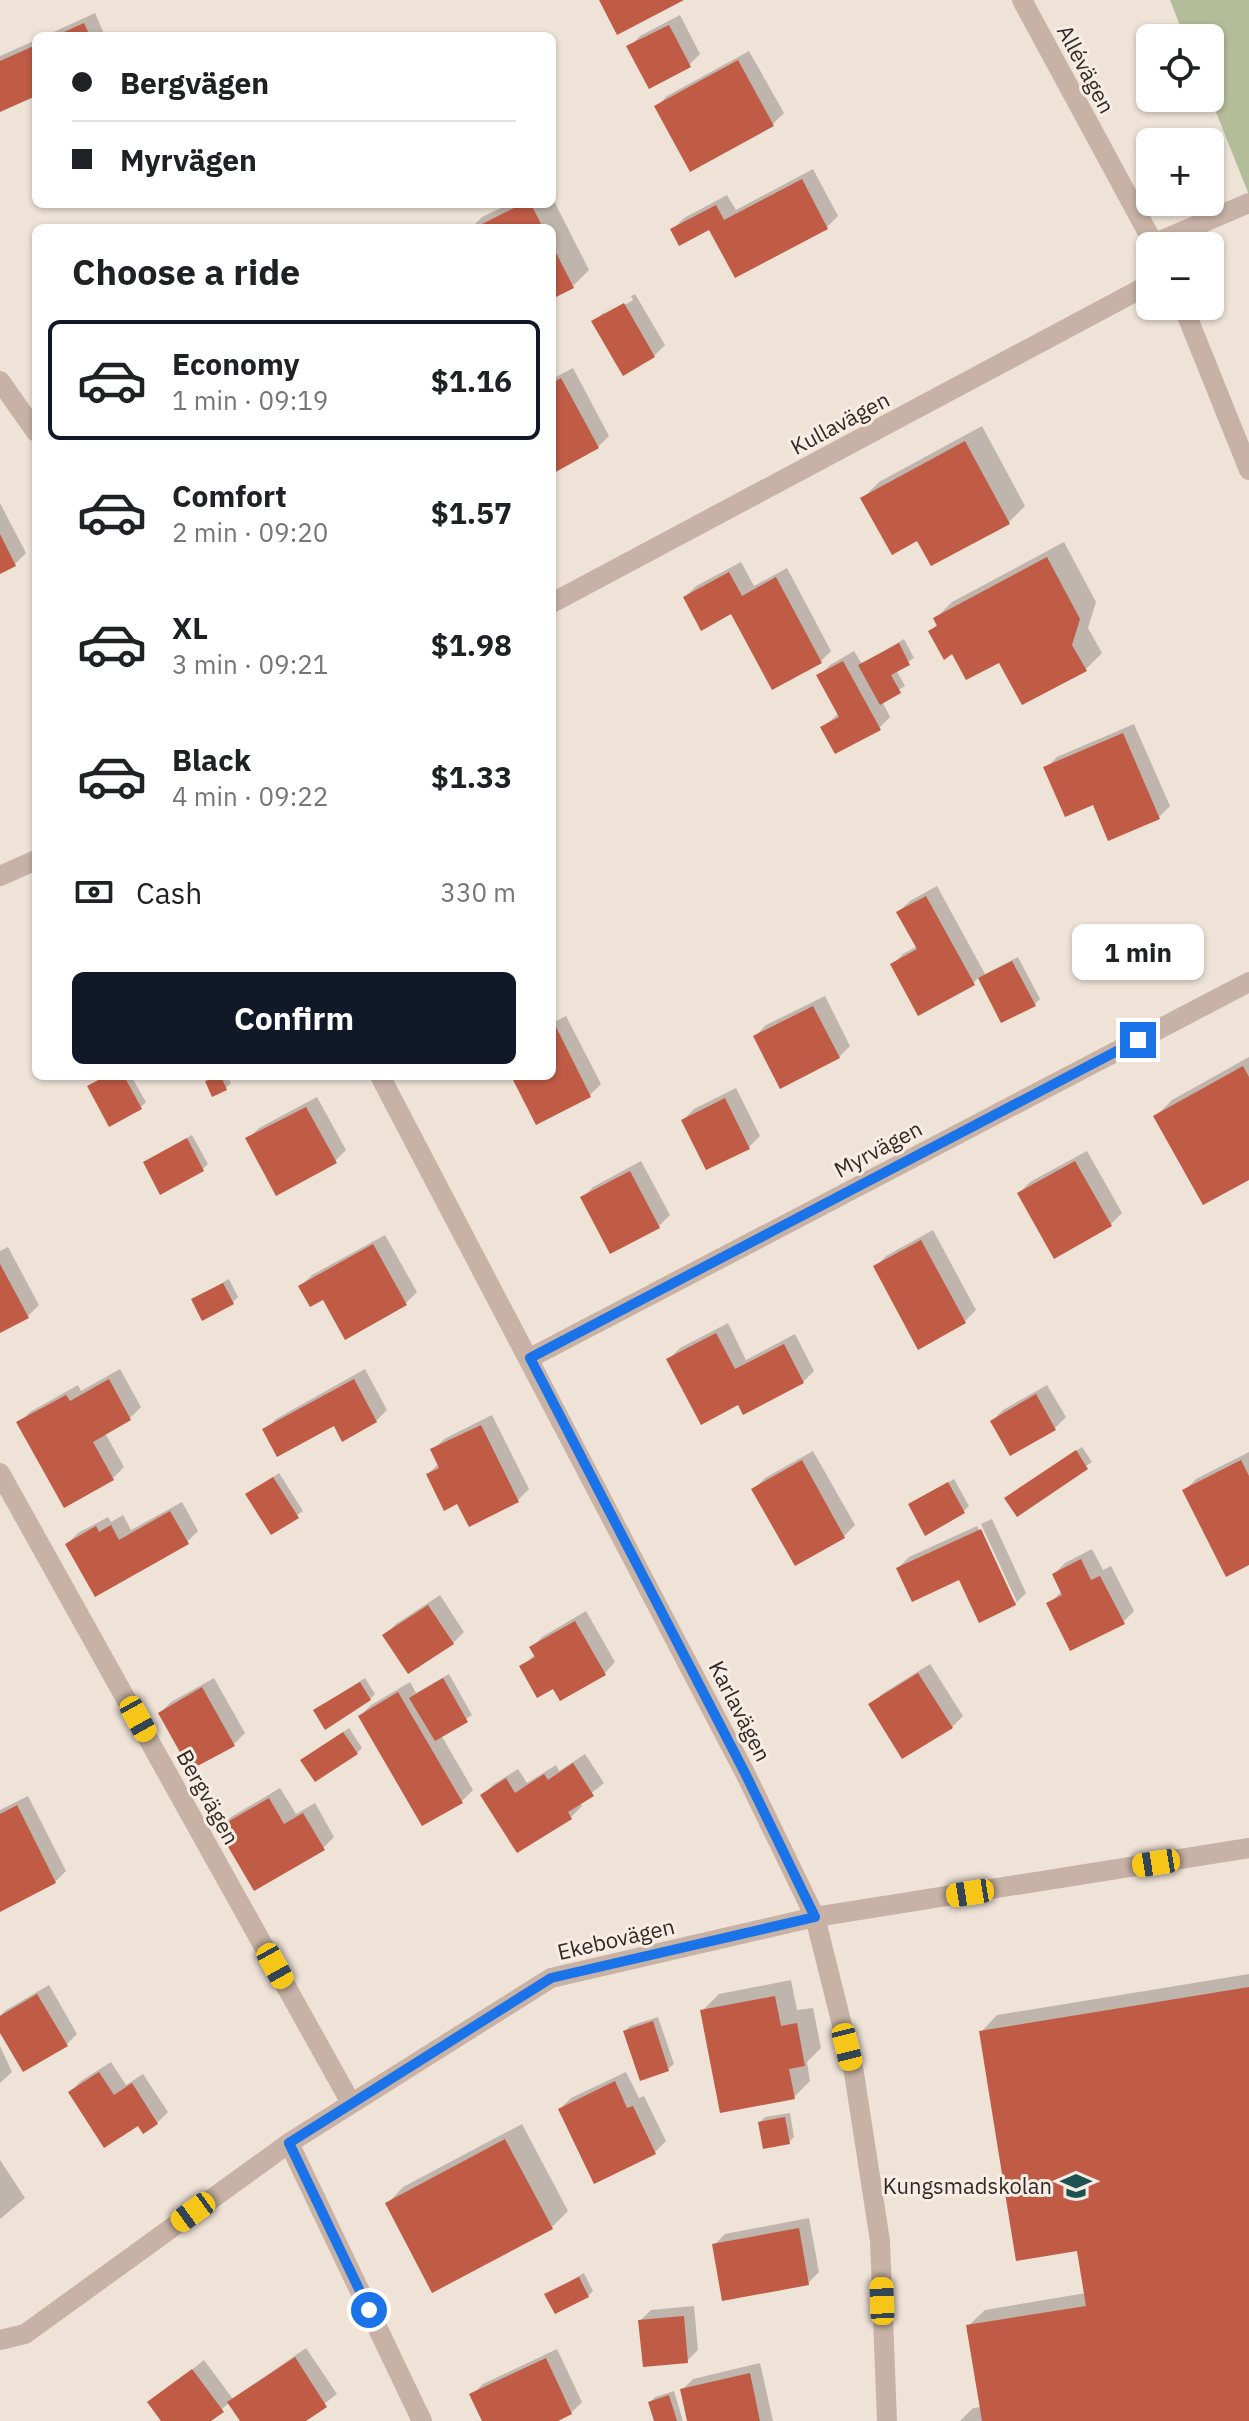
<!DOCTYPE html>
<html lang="en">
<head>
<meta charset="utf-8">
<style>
  :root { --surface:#fff; --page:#f2f2f2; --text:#202124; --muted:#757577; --line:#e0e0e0; --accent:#111827 }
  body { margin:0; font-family:"IBM Plex Sans",sans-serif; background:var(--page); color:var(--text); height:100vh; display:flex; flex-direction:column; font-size:30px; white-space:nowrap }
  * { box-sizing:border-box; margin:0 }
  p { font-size:26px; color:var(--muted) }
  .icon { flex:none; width:44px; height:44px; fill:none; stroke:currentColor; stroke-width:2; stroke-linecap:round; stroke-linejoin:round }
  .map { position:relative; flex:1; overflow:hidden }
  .side { position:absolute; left:32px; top:224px; width:524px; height:856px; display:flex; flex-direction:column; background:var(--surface); border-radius:12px; box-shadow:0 2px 6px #0004 }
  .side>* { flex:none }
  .guide { position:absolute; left:32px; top:32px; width:524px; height:176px; border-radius:12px; box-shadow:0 2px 6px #0004; display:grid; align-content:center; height:176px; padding:0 40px; background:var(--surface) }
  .buttons { position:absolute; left:1136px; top:24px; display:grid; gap:16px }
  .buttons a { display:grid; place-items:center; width:88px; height:88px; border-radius:12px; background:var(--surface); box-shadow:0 2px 6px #0004; font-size:40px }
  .end { position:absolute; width:36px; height:36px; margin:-18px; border:10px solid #1a73e8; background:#fff; box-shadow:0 0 0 4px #fff }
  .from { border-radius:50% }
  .bubble { position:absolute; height:56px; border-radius:12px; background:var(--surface); box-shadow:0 2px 6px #0004; font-size:26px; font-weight:700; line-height:56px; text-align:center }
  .car { position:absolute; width:24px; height:48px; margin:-24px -12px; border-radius:10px; box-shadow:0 0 6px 2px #0007; background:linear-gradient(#f5c518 24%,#345 0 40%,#f5c518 0 76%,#345 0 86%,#f5c518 0) }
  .guide b { display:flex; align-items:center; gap:28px; height:76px; font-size:30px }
  .guide b+b { border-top:2px solid var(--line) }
  .guide i { width:20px; height:20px; background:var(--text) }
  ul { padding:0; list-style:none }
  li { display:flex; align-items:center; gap:24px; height:120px; margin:0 16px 12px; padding:0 24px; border:4px solid transparent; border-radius:12px }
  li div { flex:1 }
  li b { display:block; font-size:30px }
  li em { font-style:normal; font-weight:700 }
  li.active { border-color:var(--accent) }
  li>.icon { width:72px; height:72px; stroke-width:1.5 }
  h2 { padding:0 40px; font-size:36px; line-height:96px }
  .pay { display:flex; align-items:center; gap:20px; height:88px; padding:0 40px; font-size:30px }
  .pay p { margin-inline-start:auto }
  .primary-button { display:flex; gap:16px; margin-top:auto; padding:16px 40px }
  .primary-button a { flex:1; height:92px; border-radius:12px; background:var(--accent); color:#fff; font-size:32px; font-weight:700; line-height:92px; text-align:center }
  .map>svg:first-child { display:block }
  .green { fill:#b4bd99 }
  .shadow { fill:#0003; fill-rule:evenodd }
  .building { fill:#c05b46 }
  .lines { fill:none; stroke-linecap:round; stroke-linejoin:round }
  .lane { stroke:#c7b2a5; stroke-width:20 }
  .street { stroke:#c7b2a5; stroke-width:20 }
  .route { stroke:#1a73e8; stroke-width:10 }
  .labels { text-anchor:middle; stroke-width:6; stroke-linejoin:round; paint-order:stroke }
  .street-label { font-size:22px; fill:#332926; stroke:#f8ede4 }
  .poi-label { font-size:22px; fill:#332926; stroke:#f8ede4; text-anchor:end }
</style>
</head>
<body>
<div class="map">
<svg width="1249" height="2421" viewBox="0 0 1249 2421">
  <rect width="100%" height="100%" fill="#efe3d8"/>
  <!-- green -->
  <polygon class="green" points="1170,0 1249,0 1249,195 1210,97 1210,38 1185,38"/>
  <!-- shadow -->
  <g class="shadow">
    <polygon points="95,13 105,36 45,36"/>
    <polygon points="680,15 700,54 689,65 629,47 640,36"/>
    <polygon points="36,40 36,94 0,110 0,56"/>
    <polygon points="749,51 784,113 773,124 691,169 656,107 667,96"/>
    <polygon points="813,169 838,216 827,227 673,229 684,218 727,195 736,210"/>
    <polygon points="552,197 589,270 573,286 552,297 552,228 471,228 482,217 509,204 552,204"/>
    <path d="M635,294L665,345L654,356L594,322L605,311ZM631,296L633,300L604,317V312Z"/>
    <polygon points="573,368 609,436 598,447 552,472 552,379"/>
    <polygon points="982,426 1025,506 1009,522 863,498 879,482"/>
    <polygon points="0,503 26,553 15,564 0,572"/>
    <polygon points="1064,542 1096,602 1088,628 1102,653 1086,669 1000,660 930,631 938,624 935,619 952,602"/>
    <polygon points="741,562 754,586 787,568 831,651 820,662 732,612 685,597 696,586"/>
    <polygon points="904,639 914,658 896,670 905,686 882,701 890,717 879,728 823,727 839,713 819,676 830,665 854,651 862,664"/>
    <polygon points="1134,724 1170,806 1159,817 1094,802 1046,768 1057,757"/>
    <polygon points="937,886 985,974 1018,957 1040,999 1035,1004 1002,1021 979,977 973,983 892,965 903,954 917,946 898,912 910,901"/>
    <polygon points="825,996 850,1046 839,1057 755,1036 766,1025"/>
    <polygon points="566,1016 601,1084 590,1095 513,1076 552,1076 552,1023"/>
    <polygon points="1249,1057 1249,1177 1155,1117 1172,1100"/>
    <polygon points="105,1076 131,1076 146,1102 141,1107 90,1087"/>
    <polygon points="214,1076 228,1076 231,1083 226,1088 208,1082"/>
    <polygon points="736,1088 760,1136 749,1147 683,1120 694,1109"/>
    <polygon points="317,1097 346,1150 335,1161 248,1139 259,1128"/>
    <polygon points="192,1135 208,1164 203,1169 145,1162"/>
    <polygon points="1087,1151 1122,1213 1111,1224 1019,1193 1030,1182"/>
    <polygon points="641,1161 670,1215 659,1226 611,1251 582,1198 593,1187"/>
    <polygon points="933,1230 976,1310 965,1321 918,1347 875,1267 886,1256"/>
    <polygon points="385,1235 417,1292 406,1303 324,1297 301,1286 312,1275"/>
    <polygon points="8,1247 39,1305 28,1316 0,1331 0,1251"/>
    <polygon points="229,1279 238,1297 233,1302 193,1299"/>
    <polygon points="728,1323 746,1360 795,1334 814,1371 803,1382 739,1402 669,1359 680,1348"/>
    <polygon points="120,1369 141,1407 130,1418 105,1433 124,1467 113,1478 19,1423 30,1412 78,1385 81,1391"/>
    <polygon points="365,1369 387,1410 376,1421 265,1430 276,1419"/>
    <polygon points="1047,1385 1066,1417 1055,1428 992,1421 1003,1410"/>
    <polygon points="492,1415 529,1489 517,1501 458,1501 428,1474 439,1463 433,1450 444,1439"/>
    <polygon points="1082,1447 1092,1462 1017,1514 1012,1493"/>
    <polygon points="813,1451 855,1525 844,1536 796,1563 754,1489 765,1478"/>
    <polygon points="1249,1452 1249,1563 1185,1490 1196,1479"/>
    <polygon points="279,1473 303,1511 272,1533 248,1494"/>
    <polygon points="954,1479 969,1506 964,1511 910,1505"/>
    <polygon points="182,1502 198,1531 187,1542 67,1544 78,1533 108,1517 111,1522 123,1515 131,1530"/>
    <polygon points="992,1519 1026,1593 1017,1602 981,1524"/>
    <polygon points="977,1526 1013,1602 1017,1602 1015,1604 960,1578 898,1568 909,1557"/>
    <polygon points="1092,1549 1103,1570 1111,1566 1134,1611 1123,1622 1049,1604 1062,1591 1054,1574 1065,1563"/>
    <polygon points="440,1595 464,1632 453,1643 385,1635 396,1624"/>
    <polygon points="586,1611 615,1662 604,1674 553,1686 522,1667 535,1654 531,1648 542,1637"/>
    <polygon points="930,1664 963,1716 952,1727 871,1705 882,1694"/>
    <polygon points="449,1674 472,1715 441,1735 473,1790 462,1801 360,1716 371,1705 410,1682 416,1693"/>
    <polygon points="214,1678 245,1733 234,1744 160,1713 171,1702"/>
    <polygon points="365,1678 375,1694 370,1699 321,1706"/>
    <polygon points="349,1728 362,1748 357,1753 303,1760"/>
    <polygon points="585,1754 604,1783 580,1802 582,1806 571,1817 483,1795 494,1784 518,1769 527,1783 556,1765 559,1771"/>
    <polygon points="280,1788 296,1814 315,1803 334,1837 323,1848 220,1828 231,1817"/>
    <polygon points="28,1796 66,1871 55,1882 0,1910 0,1810"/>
    <polygon points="1249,1974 1249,2421 960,2421 973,2408 982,2407 968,2326 985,2310 1086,2293 1078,2249 981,2032 997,2015"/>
    <polygon points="791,1980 797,2010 813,2008 821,2048 807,2062 810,2081 794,2097 702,2011 719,1994"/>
    <polygon points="49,1985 77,2034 66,2045 0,2029 0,2016 6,2010"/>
    <polygon points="658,2017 674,2064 668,2069 625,2031 630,2026"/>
    <polygon points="0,2046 12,2072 0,2083"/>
    <polygon points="111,2062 126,2085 143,2074 168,2112 157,2123 139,2123 70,2092 81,2081"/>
    <polygon points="626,2072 639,2098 644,2096 666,2141 655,2152 560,2109 571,2098"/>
    <polygon points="790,2113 794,2137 789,2142 760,2122 765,2117"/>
    <polygon points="522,2124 568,2211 552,2227 387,2204 403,2187"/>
    <polygon points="0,2160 25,2198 0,2219"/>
    <polygon points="809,2218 819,2272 808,2283 714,2245 725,2234"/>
    <polygon points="584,2273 593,2291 588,2296 546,2295"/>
    <polygon points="694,2306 698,2350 687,2361 640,2321 651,2310"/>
    <polygon points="306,2348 337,2394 302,2421 242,2421 230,2402 208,2421 163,2421 150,2403 204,2360 233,2399"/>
    <polygon points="557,2349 582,2402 571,2413 553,2421 484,2421 472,2395 483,2384"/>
    <polygon points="760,2363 773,2421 689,2421 682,2390 693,2379"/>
    <polygon points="674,2391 683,2421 656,2421 650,2402 655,2397"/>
  </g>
  <!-- building -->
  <g class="building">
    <polygon points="599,0 684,0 617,35"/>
    <polygon points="84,23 90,36 55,36"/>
    <polygon points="669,25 691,67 649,89 626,46"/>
    <polygon points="36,45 36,96 0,112 0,61"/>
    <polygon points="738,60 774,126 690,172 654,106"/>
    <polygon points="802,179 828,229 735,278 709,230 679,246 670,229 716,205 724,220"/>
    <polygon points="522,204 531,204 543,228 474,228"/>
    <polygon points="552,245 574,288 552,299"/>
    <polygon points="624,303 655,357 623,376 591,321"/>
    <polygon points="561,378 599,448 552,474 552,383"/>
    <polygon points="965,441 1010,524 931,566 917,541 892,555 860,498"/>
    <polygon points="0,534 16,566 0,574"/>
    <polygon points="1047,557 1080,619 1072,645 1087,671 1022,705 999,663 966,680 952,654 944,660 928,631 937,626 933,618"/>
    <polygon points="729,572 742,596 776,577 822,663 772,690 731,614 701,631 683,597"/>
    <polygon points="899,643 910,665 891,675 901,693 880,705 858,665"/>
    <polygon points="843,661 881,730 835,754 820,727 839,717 816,675"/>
    <polygon points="1123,733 1160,819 1108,841 1093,805 1065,817 1043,767"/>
    <polygon points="926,896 975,985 918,1016 890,964 917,949 896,912"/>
    <polygon points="1012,961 1036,1006 1001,1023 978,978"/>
    <polygon points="813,1006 840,1058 780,1089 753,1036"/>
    <polygon points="555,1025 591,1097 536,1125 511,1076 552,1076 552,1027"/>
    <polygon points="1243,1066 1249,1077 1249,1180 1203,1205 1153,1116"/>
    <polygon points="106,1076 124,1076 142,1109 109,1127 87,1086"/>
    <polygon points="221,1076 227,1090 212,1097 205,1081"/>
    <polygon points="725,1098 750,1149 706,1170 681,1120"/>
    <polygon points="306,1107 337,1163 276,1196 245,1138"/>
    <polygon points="187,1138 204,1171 160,1195 143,1162"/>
    <polygon points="1075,1161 1112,1226 1054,1259 1017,1193"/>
    <polygon points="630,1171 660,1228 610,1254 580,1197"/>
    <polygon points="921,1240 966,1323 918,1350 873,1266"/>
    <polygon points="373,1244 407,1305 345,1340 323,1300 310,1307 298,1286"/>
    <polygon points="0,1264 29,1318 0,1333"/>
    <polygon points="223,1283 234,1304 202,1321 191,1299"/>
    <polygon points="716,1333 735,1369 784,1344 804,1383 743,1415 738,1405 701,1425 666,1359"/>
    <polygon points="109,1379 131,1420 93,1442 114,1480 64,1508 16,1422 66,1395 70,1401"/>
    <polygon points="354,1379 377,1422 342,1442 334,1426 277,1457 262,1429"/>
    <polygon points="1036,1394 1056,1430 1010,1456 990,1421"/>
    <polygon points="481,1425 519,1502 469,1527 457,1504 444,1511 426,1474 439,1468 430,1449"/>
    <polygon points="1076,1450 1088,1469 1017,1517 1004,1498"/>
    <polygon points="802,1460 845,1538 795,1566 751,1489"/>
    <polygon points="1241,1460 1249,1476 1249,1565 1226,1577 1182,1490"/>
    <polygon points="273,1477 299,1518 271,1535 245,1494"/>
    <polygon points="948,1482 965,1513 925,1536 908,1504"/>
    <polygon points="170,1511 189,1544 95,1597 65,1544 96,1526 99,1532 111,1525 119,1540"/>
    <polygon points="981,1529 1016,1605 979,1623 959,1580 912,1602 896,1568"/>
    <polygon points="1081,1559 1091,1580 1100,1576 1125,1624 1070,1651 1046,1603 1062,1595 1052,1574"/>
    <polygon points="428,1605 454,1644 408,1674 382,1635"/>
    <polygon points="575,1621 606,1675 560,1701 553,1689 537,1698 519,1666 535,1657 529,1647"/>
    <polygon points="918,1673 953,1728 902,1759 868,1704"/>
    <polygon points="443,1678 468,1722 435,1741 409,1698"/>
    <polygon points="360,1682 371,1700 325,1730 313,1710"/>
    <polygon points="202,1687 235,1746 190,1770 158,1713"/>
    <polygon points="398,1692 463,1803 422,1826 358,1716"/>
    <polygon points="343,1732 358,1754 315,1782 300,1760"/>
    <polygon points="573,1763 594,1796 568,1812 572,1819 517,1853 480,1795 506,1778 515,1793 544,1774 548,1780"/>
    <polygon points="269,1798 284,1824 303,1813 325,1850 254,1891 217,1828"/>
    <polygon points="17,1805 56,1883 0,1912 0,1814"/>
    <polygon points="1249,1987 1249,2421 982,2421 966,2325 1086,2306 1077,2251 1016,2261 979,2031"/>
    <polygon points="37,1994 68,2046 23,2072 0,2033 0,2016"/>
    <polygon points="775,1996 781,2026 797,2023 805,2066 789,2069 795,2099 720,2113 700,2010"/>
    <polygon points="653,2021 669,2071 640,2081 623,2031"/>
    <polygon points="99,2072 114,2095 132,2083 158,2124 143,2134 138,2126 104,2148 68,2092"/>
    <polygon points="615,2081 627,2108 633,2106 656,2154 594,2184 558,2109"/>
    <polygon points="785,2117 790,2144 763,2149 758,2122"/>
    <polygon points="505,2139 553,2229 432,2293 385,2203"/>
    <polygon points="799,2228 809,2285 722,2301 712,2244"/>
    <polygon points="579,2277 589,2297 555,2314 544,2294"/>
    <polygon points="684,2316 688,2363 643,2367 638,2320"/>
    <polygon points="295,2357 327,2407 306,2421 240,2421 227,2402"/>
    <polygon points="546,2358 572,2414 558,2421 482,2421 469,2394"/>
    <polygon points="192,2369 224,2412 211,2421 161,2421 147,2402"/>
    <polygon points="750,2373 760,2421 687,2421 680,2389"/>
    <polygon points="669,2395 677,2421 654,2421 648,2402"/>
  </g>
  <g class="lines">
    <!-- lane -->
    <polyline class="lane" points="1153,244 1249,203"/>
    <!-- street -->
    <g class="street">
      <polyline points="1022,0 1155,246"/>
      <polyline points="1183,306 1249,470"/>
      <polyline points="0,381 36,432"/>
      <polyline points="552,603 1150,284"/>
      <polyline points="0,876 36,860"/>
      <polyline points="380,1076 745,1773 815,1917 854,2073 880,2241 887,2421"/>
      <polyline points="530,1358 1249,982"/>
      <polyline points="0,1473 351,2103"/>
      <polyline points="289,2143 422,2421"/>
      <polyline points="0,2340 25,2334 289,2143 551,1978 815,1917 1249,1848"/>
    </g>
  </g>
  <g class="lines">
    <!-- route -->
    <polyline class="route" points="369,2310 289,2143 551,1978 815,1917 745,1773 530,1358 1138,1040"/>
  </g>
  <!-- icons -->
  <defs>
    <g id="school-bare" transform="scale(2.4)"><path d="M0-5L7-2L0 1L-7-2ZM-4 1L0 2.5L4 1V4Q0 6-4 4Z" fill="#1e5252" stroke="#f8ede4" stroke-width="2.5" paint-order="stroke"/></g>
  </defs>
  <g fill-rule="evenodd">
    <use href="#school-bare" x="1076" y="2186"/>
  </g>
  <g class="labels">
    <!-- street labels -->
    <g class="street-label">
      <text transform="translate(1086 69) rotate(62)" y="8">Allévägen</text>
      <text transform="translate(840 423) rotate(-28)" y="8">Kullavägen</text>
      <text transform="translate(878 1149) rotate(-28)" y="8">Myrvägen</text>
      <text transform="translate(740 1711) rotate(63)" y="8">Karlavägen</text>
      <text transform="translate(208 1797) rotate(61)" y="8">Bergvägen</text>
      <text transform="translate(616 1939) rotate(-13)" y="8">Ekebovägen</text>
    </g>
    <!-- poi labels -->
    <g class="poi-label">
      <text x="1052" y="2194">Kungsmadskolan</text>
    </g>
  </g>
</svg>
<div class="buttons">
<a><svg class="icon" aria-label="locate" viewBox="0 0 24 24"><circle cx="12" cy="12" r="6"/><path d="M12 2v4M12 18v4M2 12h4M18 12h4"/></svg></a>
<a>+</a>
<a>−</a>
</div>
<i class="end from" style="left:369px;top:2310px"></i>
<i class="end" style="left:1138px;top:1040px"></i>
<div class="bubble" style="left:1072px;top:924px;width:132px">1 min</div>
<i class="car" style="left:138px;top:1719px;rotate:151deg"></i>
<i class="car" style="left:1156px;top:1863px;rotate:261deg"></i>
<i class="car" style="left:970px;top:1893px;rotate:261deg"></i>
<i class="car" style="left:275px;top:1966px;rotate:151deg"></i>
<i class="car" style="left:847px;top:2047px;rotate:166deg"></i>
<i class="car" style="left:193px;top:2212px;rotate:234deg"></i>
<i class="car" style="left:882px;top:2301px;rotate:358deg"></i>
<div class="guide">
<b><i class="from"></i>Bergvägen</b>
<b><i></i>Myrvägen</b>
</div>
<section class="side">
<h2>Choose a ride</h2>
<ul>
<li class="active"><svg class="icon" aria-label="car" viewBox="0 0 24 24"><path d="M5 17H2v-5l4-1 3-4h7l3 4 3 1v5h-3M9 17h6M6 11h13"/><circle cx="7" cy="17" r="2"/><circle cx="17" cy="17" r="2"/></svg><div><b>Economy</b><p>1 min · 09:19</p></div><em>$1.16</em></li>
<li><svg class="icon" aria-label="car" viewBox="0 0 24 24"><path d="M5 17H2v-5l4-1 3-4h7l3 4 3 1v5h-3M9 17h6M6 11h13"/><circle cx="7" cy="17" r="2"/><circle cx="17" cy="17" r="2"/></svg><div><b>Comfort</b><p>2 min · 09:20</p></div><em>$1.57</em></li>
<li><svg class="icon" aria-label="car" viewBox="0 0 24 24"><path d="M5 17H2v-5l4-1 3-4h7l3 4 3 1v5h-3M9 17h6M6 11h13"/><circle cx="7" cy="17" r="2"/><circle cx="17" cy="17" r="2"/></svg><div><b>XL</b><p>3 min · 09:21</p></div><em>$1.98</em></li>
<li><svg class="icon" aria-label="car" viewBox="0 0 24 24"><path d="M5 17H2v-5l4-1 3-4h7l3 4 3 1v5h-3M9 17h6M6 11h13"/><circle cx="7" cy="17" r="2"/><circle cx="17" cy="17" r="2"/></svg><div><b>Black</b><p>4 min · 09:22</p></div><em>$1.33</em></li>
</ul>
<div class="pay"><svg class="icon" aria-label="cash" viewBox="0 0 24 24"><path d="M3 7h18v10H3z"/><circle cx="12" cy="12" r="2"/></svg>Cash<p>330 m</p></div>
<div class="primary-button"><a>Confirm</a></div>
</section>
</div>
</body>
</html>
